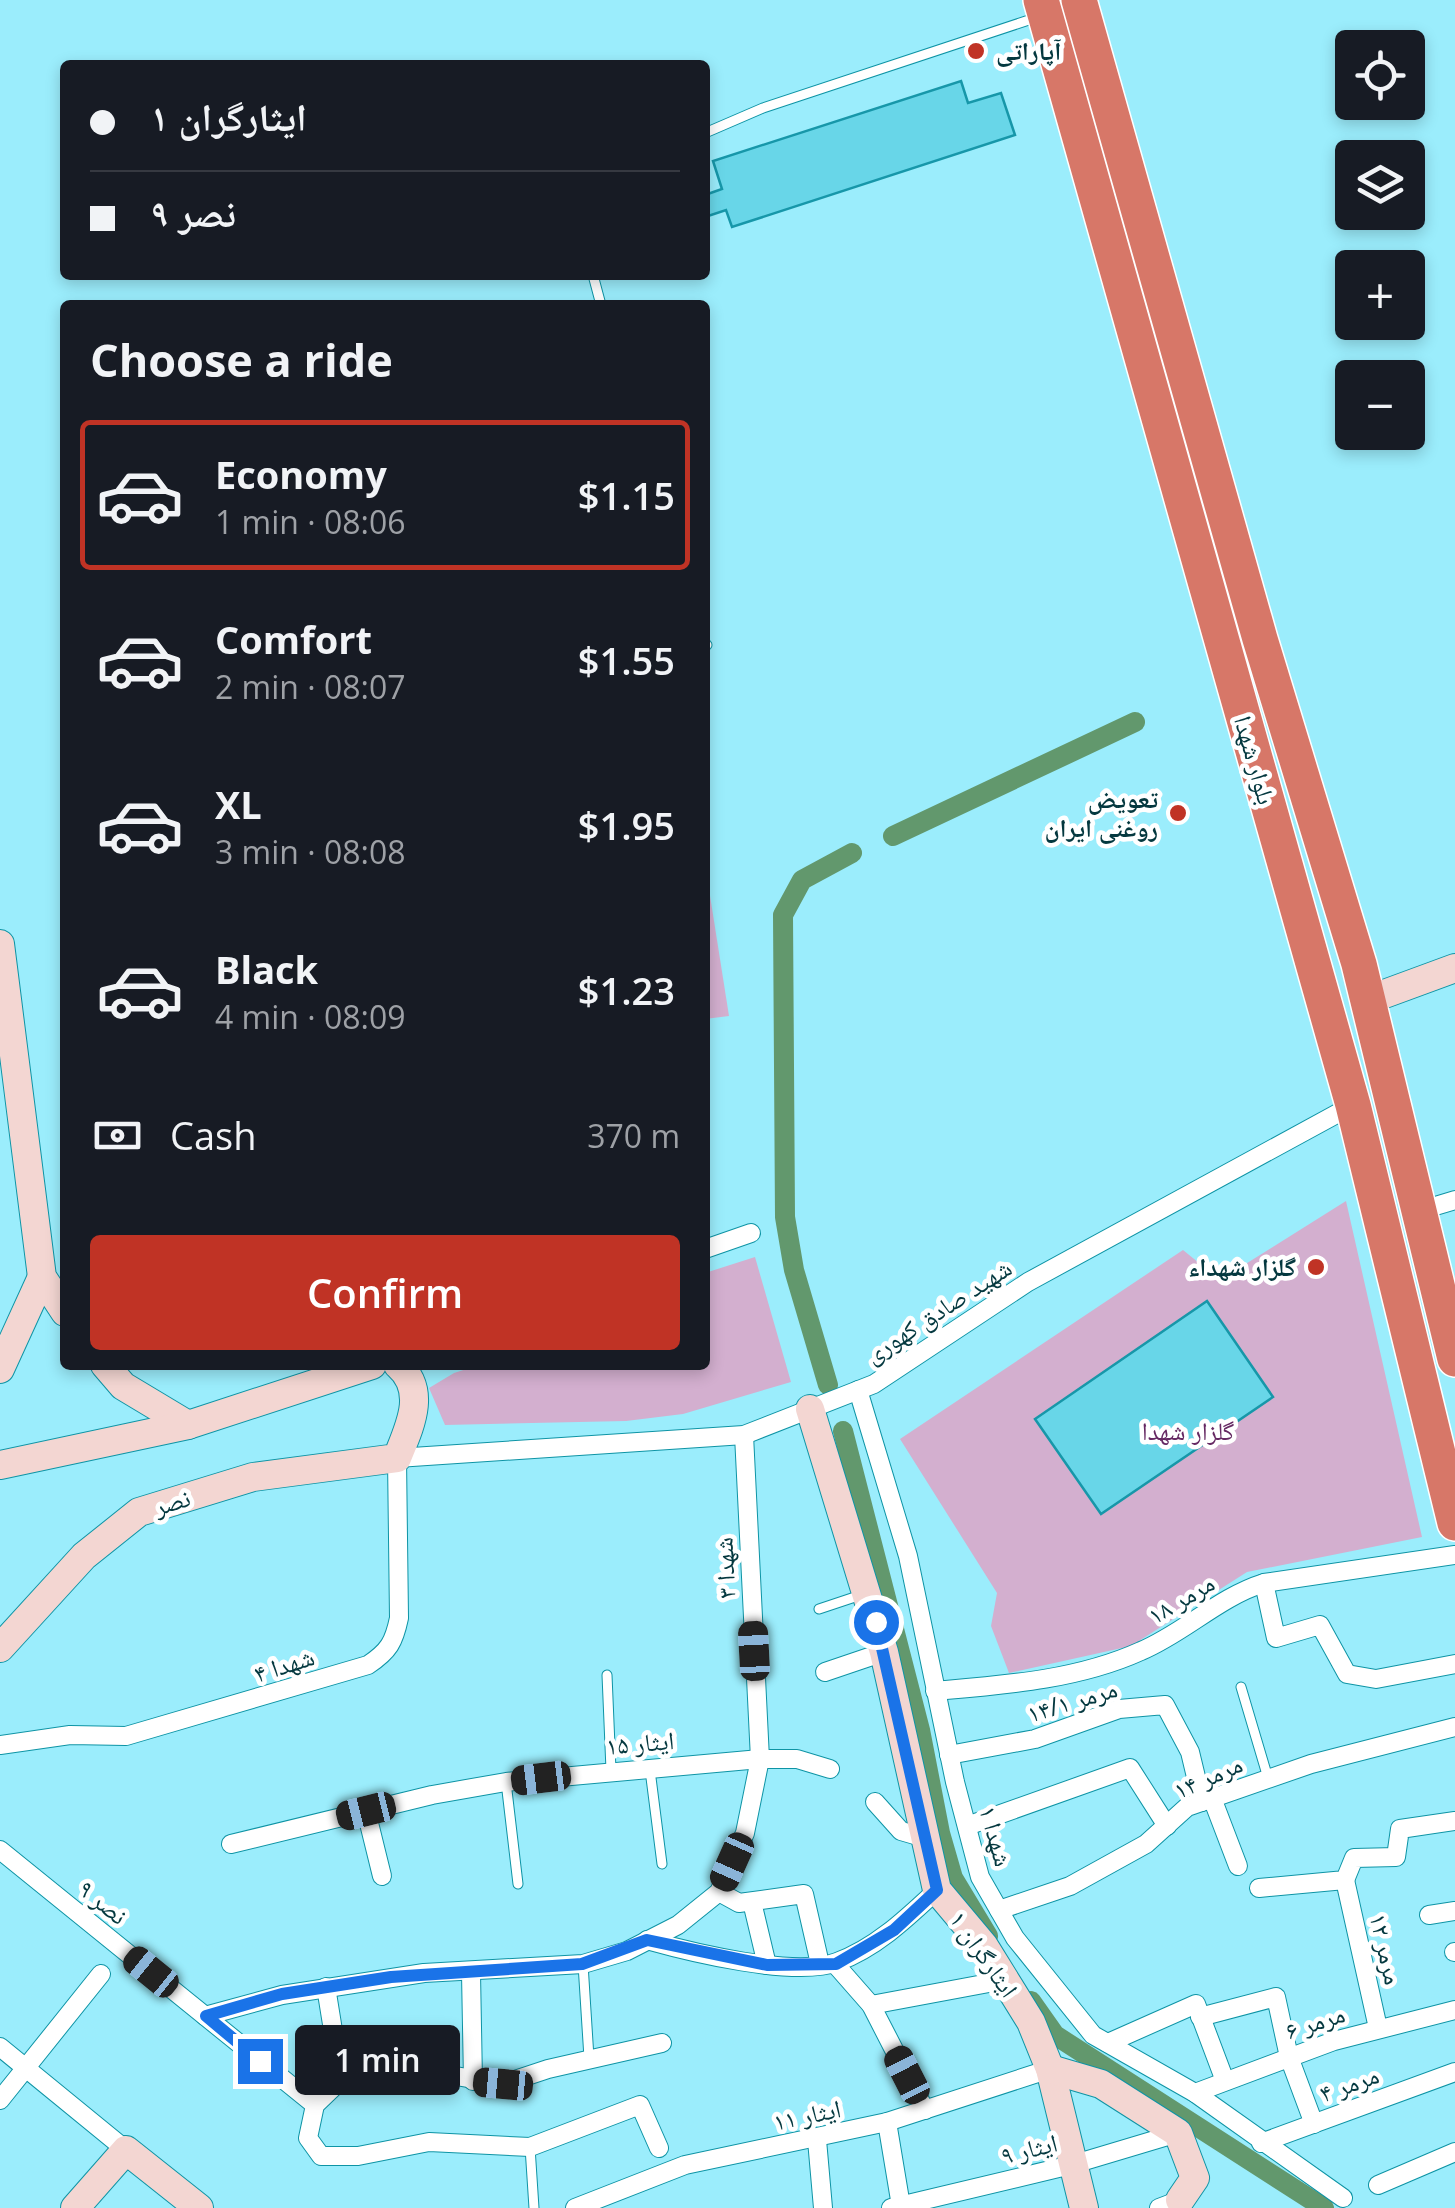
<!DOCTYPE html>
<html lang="en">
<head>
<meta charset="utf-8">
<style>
  :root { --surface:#171b24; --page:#20242c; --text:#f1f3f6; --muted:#9ea1a6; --line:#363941; --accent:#c03325 }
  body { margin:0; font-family:"Open Sans","Noto Naskh Arabic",sans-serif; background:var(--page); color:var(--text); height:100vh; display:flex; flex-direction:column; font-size:38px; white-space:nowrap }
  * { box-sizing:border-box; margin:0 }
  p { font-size:32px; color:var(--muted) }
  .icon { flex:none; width:55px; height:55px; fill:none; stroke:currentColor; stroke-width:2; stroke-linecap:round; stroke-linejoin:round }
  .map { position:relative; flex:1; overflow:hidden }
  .sheet { position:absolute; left:60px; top:300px; width:650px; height:1070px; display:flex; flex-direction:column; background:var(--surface); border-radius:10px; box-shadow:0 5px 15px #0003 }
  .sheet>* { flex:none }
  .guide { position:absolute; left:60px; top:60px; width:650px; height:220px; border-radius:10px; box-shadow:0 5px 15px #0003; display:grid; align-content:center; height:220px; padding:0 30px; background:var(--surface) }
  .tools { position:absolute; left:1335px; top:30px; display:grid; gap:20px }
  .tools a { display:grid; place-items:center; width:90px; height:90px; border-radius:10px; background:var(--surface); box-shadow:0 5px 15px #0003; font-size:50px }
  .end { position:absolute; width:45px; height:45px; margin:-22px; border:12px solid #1a73e8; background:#fff; box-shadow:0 0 0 5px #fff }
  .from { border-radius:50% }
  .bubble { position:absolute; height:70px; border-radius:10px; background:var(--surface); box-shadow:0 5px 15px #0003; font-size:32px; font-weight:600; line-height:70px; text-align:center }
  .car { position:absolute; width:30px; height:60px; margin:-30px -15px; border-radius:12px; box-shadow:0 0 8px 2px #0007; background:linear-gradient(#222 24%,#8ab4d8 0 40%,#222 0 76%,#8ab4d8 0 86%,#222 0) }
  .guide b { display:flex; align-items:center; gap:35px; height:95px; font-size:38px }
  .guide b+b { border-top:2px solid var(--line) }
  .guide i { width:25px; height:25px; background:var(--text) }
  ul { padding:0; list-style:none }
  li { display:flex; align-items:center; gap:30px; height:150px; margin:0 20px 15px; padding:0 10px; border:5px solid transparent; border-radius:10px }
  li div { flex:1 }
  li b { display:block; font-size:38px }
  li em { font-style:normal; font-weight:600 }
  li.current { border-color:var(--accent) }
  li>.icon { width:90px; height:90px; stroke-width:1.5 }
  h2 { padding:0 30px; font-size:45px; line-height:120px }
  .pay { display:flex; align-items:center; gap:25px; height:110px; padding:0 30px; font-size:38px }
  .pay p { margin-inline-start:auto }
  .cta { display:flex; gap:20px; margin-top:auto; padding:20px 30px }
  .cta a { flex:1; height:115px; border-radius:10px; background:var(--accent); color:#fff; font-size:40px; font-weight:600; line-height:115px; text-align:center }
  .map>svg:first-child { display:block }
  .green { fill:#d3afcf }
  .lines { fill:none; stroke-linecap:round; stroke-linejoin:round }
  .canal { stroke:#62986d; stroke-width:20 }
  .building { fill:#68d6e8; stroke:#1797a9; stroke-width:2.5 }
  .lane-casing { stroke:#0e94a5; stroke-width:11 }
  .street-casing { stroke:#0e94a5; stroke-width:20 }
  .secondary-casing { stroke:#0e94a5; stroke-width:30 }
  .highway-casing { stroke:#fff; stroke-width:38 }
  .lane { stroke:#fff; stroke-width:9 }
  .street { stroke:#fff; stroke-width:18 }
  .secondary { stroke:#f3d6d2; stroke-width:28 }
  .highway { stroke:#d77768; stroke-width:35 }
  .route { stroke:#1a73e8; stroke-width:12 }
  .poi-dot { fill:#c03325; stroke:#fff; stroke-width:4 }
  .labels { text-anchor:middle; stroke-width:9; stroke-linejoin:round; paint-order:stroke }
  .poi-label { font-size:25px; font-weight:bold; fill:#04383f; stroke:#fff; text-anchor:end }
  .street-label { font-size:25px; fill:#04383f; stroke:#fff }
  .park-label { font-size:25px; fill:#662963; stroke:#fff }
</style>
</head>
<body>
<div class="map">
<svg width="1455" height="2208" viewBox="0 0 1455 2208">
  <rect width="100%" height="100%" fill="#9bedfc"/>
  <!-- green -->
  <g class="green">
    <polygon points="705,864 729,1016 705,1019"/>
    <polygon points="1346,1201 1422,1537 1247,1572 1131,1646 1009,1673 991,1626 997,1593 900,1439 1183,1250 1220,1280"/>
    <polygon points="755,1257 791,1382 683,1414 626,1421 445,1425 429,1388 454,1373 479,1365 705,1365 705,1273"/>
  </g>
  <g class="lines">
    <!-- canal -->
    <g class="canal">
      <polyline points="893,836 1135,722"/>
      <polyline points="828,1385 794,1270 785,1217 783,915 802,880 852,853"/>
      <polyline points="843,1431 920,1730 940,1833 953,1878 988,1936"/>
      <polyline points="1031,2001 1055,2035 1324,2208"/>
    </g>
  </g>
  <!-- building -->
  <g class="building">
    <polygon points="961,81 968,103 1001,93 1015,135 732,227 726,210 705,217 705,195 722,189 713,161"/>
    <polygon points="1207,1301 1273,1397 1101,1514 1035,1419"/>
  </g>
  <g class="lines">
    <!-- lane casing -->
    <g class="lane-casing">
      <g id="lane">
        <polyline points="705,133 763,108 1038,17"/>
        <polyline points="593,275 601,305"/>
        <polyline points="705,643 707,645"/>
        <polyline points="819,1609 864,1594"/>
        <polyline points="607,1675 611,1770"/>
        <polyline points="1241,1687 1268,1778"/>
        <polyline points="650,1770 662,1864"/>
        <polyline points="506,1782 518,1884"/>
        <polyline points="583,1964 589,2058"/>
        <polyline points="530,2147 534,2208"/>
      </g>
    </g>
    <!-- street casing -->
    <g class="street-casing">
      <g id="street">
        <polyline points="1422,1210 1455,1200"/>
        <polyline points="705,1249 751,1233"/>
        <polyline points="858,1390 908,1556 955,1782 980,1877 1015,1938 1093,2035 1195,2093 1343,2198"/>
        <polyline points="1264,1583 1276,1638 1320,1625 1347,1674 1376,1679 1455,1664"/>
        <polyline points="825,1672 884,1652"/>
        <path d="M935,1691C1004,1685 1077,1680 1141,1651C1184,1633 1219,1597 1264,1583L1455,1555"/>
        <path d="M0,1745L70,1735L126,1736L368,1665C389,1651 394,1642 399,1618L397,1458L744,1435L874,1384L1028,1282L1353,1105"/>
        <polyline points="949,1755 1035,1739 1119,1709 1165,1705 1190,1752 1202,1802"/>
        <polyline points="1212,1798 1238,1866"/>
        <polyline points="875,1802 901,1831 925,1838"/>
        <polyline points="366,1811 382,1876"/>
        <polyline points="967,1826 1130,1768 1167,1826"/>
        <polyline points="231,1844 432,1795 506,1782 760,1759 797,1759 830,1769"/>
        <polyline points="0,1850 315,2105"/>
        <polyline points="1345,1880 1378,2028"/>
        <polyline points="1259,1888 1345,1880 1354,1858 1396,1857 1400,1829 1455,1821"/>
        <polyline points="719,1892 739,1903 804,1894 820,1964"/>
        <polyline points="752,1902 767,1965"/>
        <polyline points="999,1910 1070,1886 1146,1844 1187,1807 1311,1764 1455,1727"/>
        <polyline points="1429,1915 1455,1911"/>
        <path d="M647,1940C690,1952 795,1978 837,1962C876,1948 908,1917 937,1890"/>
        <polyline points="1454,1952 1455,1952"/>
        <polyline points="835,1964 871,2005 925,2110"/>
        <polyline points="471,1973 473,2081"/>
        <polyline points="326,1987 341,2080"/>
        <polyline points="871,2005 1005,1980"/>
        <polyline points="205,2016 282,1995 424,1973 583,1964 627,1951 678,1925 719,1892 745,1833 760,1759 744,1435"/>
        <polyline points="1200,2017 1276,1997 1289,2057 1314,2124"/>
        <polyline points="1108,2043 1196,2004 1225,2081"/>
        <polyline points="0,2047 126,2150"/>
        <polyline points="1195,2093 1334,2041 1455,2010"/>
        <polyline points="0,2100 101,1974"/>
        <polyline points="887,2122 901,2206"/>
        <polyline points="817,2140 823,2208"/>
        <polyline points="1261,2143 1455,2072"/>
        <polyline points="659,2148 640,2105 530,2147 429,2142 358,2156 321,2156 308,2138 315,2105 341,2080 379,2063 503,2084 548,2069 662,2043"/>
        <polyline points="1378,2185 1455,2152"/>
        <polyline points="575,2208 685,2165 887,2122 1050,2069"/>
        <polyline points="891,2208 1071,2165 1178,2133"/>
        <polyline points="1159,2208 1180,2200"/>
      </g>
    </g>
    <!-- secondary casing -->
    <g class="secondary-casing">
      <g id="secondary">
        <polyline points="0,944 42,1277 65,1312"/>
        <polyline points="1368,1000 1455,968"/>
        <polyline points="105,1365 123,1386 188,1425"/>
        <polyline points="0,1369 42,1277"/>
        <polyline points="810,1409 884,1652 937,1890 984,1946 1031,2022 1050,2069 1084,2208"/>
        <polyline points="0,1465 188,1425 372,1365"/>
        <path d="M0,1648L84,1556L139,1512L253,1477L397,1458C409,1428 428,1391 398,1365"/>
        <polyline points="1050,2069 1101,2084 1178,2133 1195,2178 1180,2200"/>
        <polyline points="75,2208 126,2150 199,2208"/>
      </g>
    </g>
    <!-- highway casing -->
    <g class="highway-casing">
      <g id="highway">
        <polyline points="1041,0 1353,1105 1455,1523"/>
        <polyline points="1079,0 1260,639 1359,964 1455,1359"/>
      </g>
    </g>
    <!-- lane -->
    <use href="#lane" class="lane"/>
    <!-- street -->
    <use href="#street" class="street"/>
    <!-- secondary -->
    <use href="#secondary" class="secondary"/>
    <!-- highway -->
    <use href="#highway" class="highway"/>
  </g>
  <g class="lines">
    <!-- route -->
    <polyline class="route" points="260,2061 206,2016 282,1994 391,1977 582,1964 647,1940 767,1965 836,1964 894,1930 937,1890 876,1622"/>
  </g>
  <!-- markers -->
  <g class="poi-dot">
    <circle cx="976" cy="51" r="10"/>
    <circle cx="1178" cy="813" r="10"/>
    <circle cx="1316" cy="1267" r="10"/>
  </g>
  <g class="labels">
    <!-- poi labels -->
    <g class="poi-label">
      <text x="996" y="60" text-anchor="start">آپاراتی</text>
      <text x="1158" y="808">تعویض<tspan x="1158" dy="29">روغنی ایران</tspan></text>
      <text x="1296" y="1276">گلزار شهداء</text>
    </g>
    <!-- street labels -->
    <g class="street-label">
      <text transform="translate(1255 760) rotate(74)" y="9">بلوار شهدا</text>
      <text transform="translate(938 1311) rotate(-33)" y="9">شهید صادق کهوری</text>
      <text transform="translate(172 1502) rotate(-17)" y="9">نصر</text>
      <text transform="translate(725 1568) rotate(-93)" y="9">شهدا ۳</text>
      <text transform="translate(1181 1599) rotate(-31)" y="9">مرمر ۱۸</text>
      <text transform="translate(284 1665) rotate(-18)" y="9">شهدا ۴</text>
      <text transform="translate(1072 1701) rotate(-17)" y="9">مرمر ۱۴/۱</text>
      <text transform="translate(640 1743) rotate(-5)" y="9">ایثار ۱۵</text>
      <text transform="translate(1208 1777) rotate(-24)" y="9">مرمر ۱۴</text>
      <text transform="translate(996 1836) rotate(74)" y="9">شهدا ۱</text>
      <text transform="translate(103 1902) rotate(39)" y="9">نصر ۹</text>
      <text transform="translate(1386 1949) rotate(77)" y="9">مرمر ۱۲</text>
      <text transform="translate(984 1954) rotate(55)" y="9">ایثارگران ۱</text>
      <text transform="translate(1315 2022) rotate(-18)" y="9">مرمر ۶</text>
      <text transform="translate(1349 2084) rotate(-20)" y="9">مرمر ۴</text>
      <text transform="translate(807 2115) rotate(-12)" y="9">ایثار ۱۱</text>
      <text transform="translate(1029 2149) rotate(-14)" y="9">ایثار ۹</text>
    </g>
    <!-- park labels -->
    <g class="park-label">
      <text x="1188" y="1440">گلزار شهدا</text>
    </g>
  </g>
</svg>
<div class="tools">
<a><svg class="icon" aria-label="locate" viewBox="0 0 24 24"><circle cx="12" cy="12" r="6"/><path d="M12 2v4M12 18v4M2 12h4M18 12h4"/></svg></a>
<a><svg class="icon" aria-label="layers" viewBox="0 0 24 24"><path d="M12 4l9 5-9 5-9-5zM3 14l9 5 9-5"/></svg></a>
<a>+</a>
<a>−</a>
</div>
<i class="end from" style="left:876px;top:1622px"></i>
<i class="end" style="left:260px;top:2061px"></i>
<div class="bubble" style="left:295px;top:2025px;width:165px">1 min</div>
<i class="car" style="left:754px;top:1651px;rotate:357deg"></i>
<i class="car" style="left:541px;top:1778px;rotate:263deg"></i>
<i class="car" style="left:366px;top:1811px;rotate:256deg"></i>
<i class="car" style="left:732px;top:1862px;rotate:204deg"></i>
<i class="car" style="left:151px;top:1972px;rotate:309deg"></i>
<i class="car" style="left:907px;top:2075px;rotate:333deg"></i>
<i class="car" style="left:503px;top:2084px;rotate:275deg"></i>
<div class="guide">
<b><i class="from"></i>ایثارگران ۱</b>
<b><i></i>نصر ۹</b>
</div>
<section class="sheet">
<h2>Choose a ride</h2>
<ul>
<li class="current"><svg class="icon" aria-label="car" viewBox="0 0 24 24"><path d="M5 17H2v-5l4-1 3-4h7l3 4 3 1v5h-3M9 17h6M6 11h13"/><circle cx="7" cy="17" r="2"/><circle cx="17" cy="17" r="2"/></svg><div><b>Economy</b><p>1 min · 08:06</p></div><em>$1.15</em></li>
<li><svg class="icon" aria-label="car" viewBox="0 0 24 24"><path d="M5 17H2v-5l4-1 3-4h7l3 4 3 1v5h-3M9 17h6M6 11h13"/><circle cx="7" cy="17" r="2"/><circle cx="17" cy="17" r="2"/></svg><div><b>Comfort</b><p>2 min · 08:07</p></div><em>$1.55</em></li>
<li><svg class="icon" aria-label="car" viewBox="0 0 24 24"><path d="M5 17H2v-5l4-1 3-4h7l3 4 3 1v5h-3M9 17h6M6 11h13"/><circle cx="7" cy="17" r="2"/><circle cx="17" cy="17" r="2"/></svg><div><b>XL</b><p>3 min · 08:08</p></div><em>$1.95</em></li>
<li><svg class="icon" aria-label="car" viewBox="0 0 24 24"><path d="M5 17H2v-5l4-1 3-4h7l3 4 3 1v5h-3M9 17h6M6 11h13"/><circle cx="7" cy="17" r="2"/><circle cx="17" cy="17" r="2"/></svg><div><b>Black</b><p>4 min · 08:09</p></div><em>$1.23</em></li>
</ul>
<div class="pay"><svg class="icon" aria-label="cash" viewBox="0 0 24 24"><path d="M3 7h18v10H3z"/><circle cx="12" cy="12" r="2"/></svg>Cash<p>370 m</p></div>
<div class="cta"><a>Confirm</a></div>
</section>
</div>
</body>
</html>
